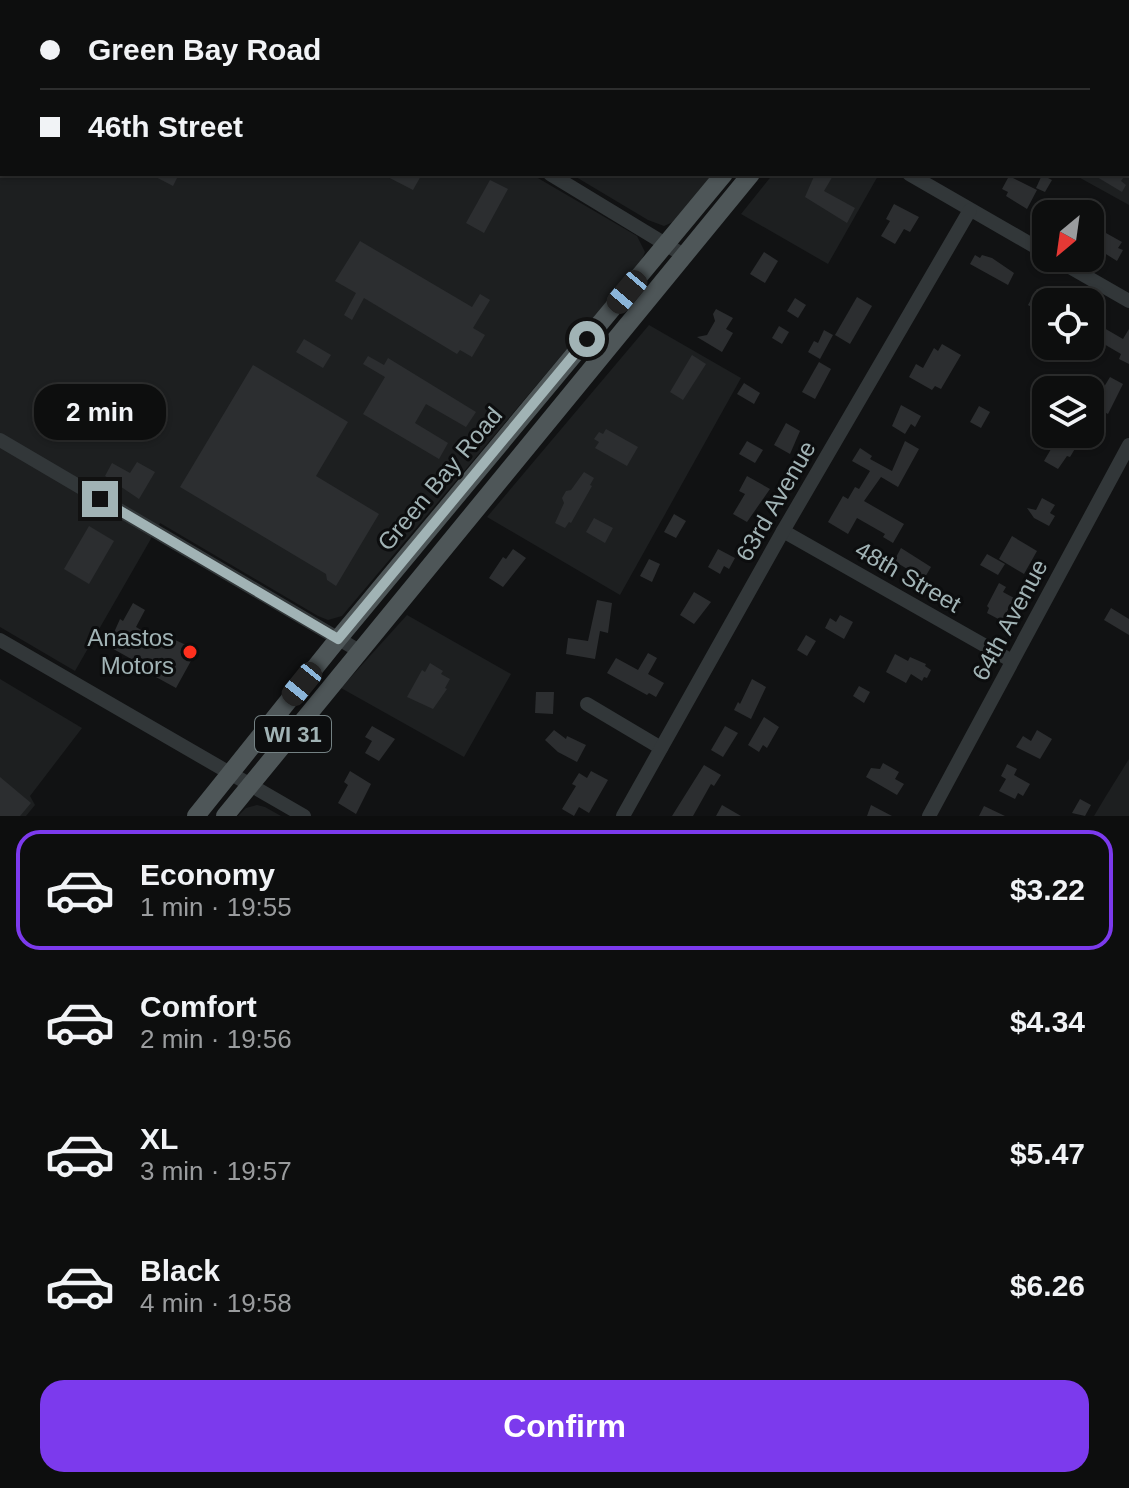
<!DOCTYPE html>
<html lang="en">
<head>
<meta charset="utf-8">
<style>
  :root { --surface:#0d0e0e; --page:#161717; --text:#f1f3f6; --muted:#9a9c9e; --line:#2d2e2e; --accent:#7c3aed }
  body { margin:0; font-family:Helvetica,sans-serif; background:var(--page); color:var(--text); height:100vh; display:flex; flex-direction:column; font-size:30px; white-space:nowrap }
  * { box-sizing:border-box; margin:0 }
  p { font-size:26px; color:var(--muted) }
  .icon { flex:none; width:44px; height:44px; fill:none; stroke:currentColor; stroke-width:2; stroke-linecap:round; stroke-linejoin:round }
  .map { position:relative; height:816px; overflow:hidden }
  .panel { display:flex; flex-direction:column; background:var(--surface); flex:1 }
  .panel>* { flex:none }
  .hud { position:absolute; left:0px; top:0px; width:1130px; height:176px; box-shadow:0 2px 6px #0004,0 0 0 2px var(--line); display:grid; align-content:center; height:176px; padding:0 40px; background:var(--surface) }
  .needle { width:52px; rotate:209deg }
  .controls { position:absolute; left:1032px; top:200px; display:grid; gap:16px }
  .controls a { display:grid; place-items:center; width:72px; height:72px; border-radius:16px; background:var(--surface); box-shadow:0 2px 6px #0004,0 0 0 2px var(--line); font-size:40px }
  .end { position:absolute; width:36px; height:36px; margin:-18px; border:10px solid #a1b3b5; background:#111; box-shadow:0 0 0 4px #111 }
  .from { border-radius:50% }
  .bubble { position:absolute; height:56px; border-radius:24px; background:var(--surface); box-shadow:0 2px 6px #0004,0 0 0 2px var(--line); font-size:26px; font-weight:800; line-height:56px; text-align:center }
  .car { position:absolute; width:24px; height:48px; margin:-24px -12px; border-radius:10px; box-shadow:0 0 6px 2px #0007; background:linear-gradient(#222 24%,#8ab4d8 0 40%,#222 0 76%,#8ab4d8 0 86%,#222 0) }
  .hud b { display:flex; align-items:center; gap:28px; height:76px; font-size:30px }
  .hud b+b { border-top:2px solid var(--line) }
  .hud i { width:20px; height:20px; background:var(--text) }
  ul { padding:14px 0 0; list-style:none }
  li { display:flex; align-items:center; gap:24px; height:120px; margin:0 16px 12px; padding:0 24px; border:4px solid transparent; border-radius:24px }
  li div { flex:1 }
  li b { display:block; font-size:30px }
  li em { font-style:normal; font-weight:800 }
  li.on { border-color:var(--accent) }
  li>.icon { width:72px; height:72px; stroke-width:1.5 }
  .primary-button { display:flex; gap:16px; margin-top:auto; padding:16px 40px }
  .primary-button a { flex:1; height:92px; border-radius:24px; background:var(--accent); color:#fff; font-size:32px; font-weight:800; line-height:92px; text-align:center }
  .map>svg:first-child { display:block }
  .built { fill:#1d1f20 }
  .building { fill:#2c2e30 }
  .lines { fill:none; stroke-linecap:round; stroke-linejoin:round }
  .minor { stroke:#323739; stroke-width:14 }
  .major { stroke:#4e5658; stroke-width:18 }
  .route { stroke:#a1b3b5; stroke-width:10 }
  .poi-dot { fill:#ff301e; stroke:#0c0d0e; stroke-width:3 }
  .labels { text-anchor:middle; stroke-width:6; stroke-linejoin:round; paint-order:stroke }
  .shield { fill:#0c0d0e; stroke:#748183; stroke-width:2 }
  .shield-label { font-size:22px; font-weight:bold; fill:#a1b3b5 }
  .street-label { font-size:24px; fill:#a1b3b5; stroke:#0c0d0e }
  .poi-label { font-size:24px; fill:#a1b3b5; stroke:#0c0d0e; text-anchor:end }
</style>
</head>
<body>
<div class="map">
<svg width="1129" height="816" viewBox="0 0 1129 816">
  <rect width="100%" height="100%" fill="#111213"/>
  <!-- built -->
  <g class="built">
    <polygon points="0,0 856,0 2,2 2,174 531,174 637,236 645,252 642,259 626,279 342,616 328,620 318,616 160,523 75,671 0,627"/>
    <polygon points="917,0 1129,0 1129,205 1073,174 1128,174 1128,2 915,2"/>
    <polygon points="571,174 713,174 673,222 664,226 648,220"/>
    <polygon points="773,174 879,174 828,264 741,214"/>
    <polygon points="649,325 741,378 620,595 487,517"/>
    <polygon points="407,615 511,674 464,757 341,688"/>
    <polygon points="0,679 82,728 30,796 35,805 26,816 0,816"/>
    <polygon points="1129,759 1129,816 1094,816 1106,796"/>
    <polygon points="257,805 265,807 281,816 238,816 246,808"/>
  </g>
  <!-- building -->
  <g class="building">
    <polygon points="150,174 179,174 173,186"/>
    <polygon points="382,174 422,174 413,190"/>
    <polygon points="815,174 834,174 824,191 855,208 847,223 805,197"/>
    <polygon points="1092,174 1126,174 1121,181 1126,185 1122,192"/>
    <polygon points="1042,175 1052,180 1045,192 1036,188"/>
    <polygon points="1009,176 1037,190 1027,209 1006,196 1008,192 1002,189"/>
    <polygon points="490,180 508,189 484,233 466,223"/>
    <polygon points="894,204 919,217 910,232 904,229 895,244 881,236 890,221 886,219"/>
    <polygon points="1097,228 1122,242 1118,248 1123,250 1117,261 1090,244"/>
    <polygon points="360,241 472,307 480,294 490,300 473,328 485,335 472,357 460,350 457,354 364,298 352,320 344,315 356,293 335,281"/>
    <polygon points="764,252 778,261 765,283 750,274"/>
    <polygon points="975,255 980,258 982,255 992,258 1014,273 1008,285 970,264"/>
    <polygon points="1037,289 1046,294 1047,292 1064,302 1046,302 1046,315 1028,305"/>
    <polygon points="857,297 872,306 850,344 835,335"/>
    <polygon points="795,298 806,305 798,318 787,311"/>
    <polygon points="716,309 733,318 726,329 733,333 722,352 697,337 707,335 715,321 713,314"/>
    <polygon points="779,326 789,332 782,344 772,338"/>
    <polygon points="1104,328 1123,339 1129,329 1129,364 1119,359 1121,354 1097,340"/>
    <polygon points="824,330 833,335 820,359 808,352 814,341 818,343"/>
    <polygon points="304,339 331,355 323,368 296,352"/>
    <polygon points="942,344 961,355 941,389 935,386 932,390 909,377 916,364 923,368 934,348 938,351"/>
    <polygon points="692,355 706,364 683,400 670,392"/>
    <polygon points="368,356 384,365 388,358 476,412 466,427 426,404 415,423 448,443 439,459 363,414 385,377 363,364"/>
    <polygon points="819,362 831,369 815,399 802,392"/>
    <polygon points="253,365 348,422 316,476 379,514 336,586 327,580 326,574 180,487"/>
    <polygon points="1110,377 1123,384 1108,414 1095,407 1101,396 1094,391 1098,384 1104,387"/>
    <polygon points="744,383 760,393 754,404 737,394"/>
    <polygon points="901,405 921,416 915,427 911,424 905,434 892,426"/>
    <polygon points="979,406 990,412 981,428 970,422"/>
    <polygon points="786,423 800,431 790,454 774,445"/>
    <polygon points="606,429 638,447 627,466 595,448 599,442 594,439 599,432 603,434"/>
    <polygon points="1055,434 1098,434 1099,437 1079,442 1070,457 1067,456 1058,469 1044,461 1054,444 1050,442"/>
    <polygon points="747,441 763,450 755,463 739,454"/>
    <polygon points="905,441 919,449 898,487 881,477 864,501 904,524 893,543 883,537 885,534 857,518 848,534 828,522 843,496 848,499 855,487 859,489 870,471 852,461 860,448 872,456 870,459 892,471"/>
    <polygon points="137,462 155,472 139,499 105,476 112,463 130,473"/>
    <polygon points="584,472 594,478 590,485 592,486 571,523 569,522 565,528 555,523 564,503 562,498 566,491 571,490"/>
    <polygon points="747,476 770,489 747,522 733,514 745,494 739,491"/>
    <polygon points="1042,498 1055,505 1050,513 1055,516 1049,526 1034,518 1027,508 1036,510"/>
    <polygon points="674,514 686,521 676,538 664,532"/>
    <polygon points="594,518 613,528 605,543 586,532"/>
    <polygon points="89,526 114,541 89,584 64,569"/>
    <polygon points="1012,536 1037,551 1024,574 999,559"/>
    <polygon points="901,548 931,567 924,579 894,561"/>
    <polygon points="513,549 526,558 503,587 489,578 503,557 506,559"/>
    <polygon points="718,549 735,558 729,569 724,566 720,574 708,567"/>
    <polygon points="987,554 1005,564 998,575 980,565"/>
    <polygon points="649,559 660,564 652,582 640,576"/>
    <polygon points="999,583 1006,587 1003,592 1014,598 1002,621 987,613 989,608 987,606"/>
    <polygon points="694,592 711,602 694,624 680,615"/>
    <polygon points="597,600 612,603 608,633 600,631 595,659 566,654 568,638 588,641"/>
    <polygon points="133,603 145,610 136,627 169,646 173,639 197,650 176,688 156,677 158,675 142,665 108,646 120,619 123,621"/>
    <polygon points="1111,608 1129,619 1129,635 1104,620"/>
    <polygon points="840,615 853,622 844,639 825,628 830,618 836,622"/>
    <polygon points="806,635 816,641 807,656 797,650"/>
    <polygon points="648,653 657,658 648,674 664,683 656,697 649,693 647,695 607,673 616,658 638,670"/>
    <polygon points="895,654 908,661 910,657 926,664 925,666 931,670 927,678 924,677 922,681 911,674 906,683 886,672"/>
    <polygon points="430,663 443,671 441,674 450,679 445,688 447,689 433,709 407,697 422,670 425,672"/>
    <polygon points="752,679 766,687 751,719 734,710 738,702 740,704"/>
    <polygon points="859,686 870,692 864,703 853,696"/>
    <polygon points="536,692 554,692 553,714 535,713"/>
    <polygon points="764,717 779,727 767,748 763,745 759,752 748,745"/>
    <polygon points="372,726 395,739 379,761 365,753 372,741 365,737"/>
    <polygon points="725,726 738,733 723,757 711,750"/>
    <polygon points="554,730 566,739 567,736 586,745 577,762 558,752 545,740"/>
    <polygon points="1037,730 1052,739 1040,759 1016,747 1023,736 1031,741"/>
    <polygon points="883,763 899,772 895,779 904,784 897,795 866,777 871,768 880,769"/>
    <polygon points="1007,764 1017,769 1014,775 1030,784 1023,796 1018,793 1015,799 999,791 1006,779 1001,776"/>
    <polygon points="704,765 721,775 714,786 711,784 693,816 672,816"/>
    <polygon points="350,771 371,784 356,814 338,803 348,785 344,782"/>
    <polygon points="591,771 608,780 589,813 579,807 574,816 562,809 576,786 572,784 579,773 587,778"/>
    <polygon points="0,777 31,803 20,816 0,816"/>
    <polygon points="1080,799 1091,805 1085,816 1072,813"/>
    <polygon points="722,805 741,816 716,816"/>
    <polygon points="871,805 892,816 867,816"/>
    <polygon points="984,806 1005,816 979,816"/>
  </g>
  <g class="lines">
    <!-- minor -->
    <g class="minor">
      <polyline points="260,0 263,2"/>
      <polyline points="675,2 676,0"/>
      <polyline points="550,174 685,256"/>
      <polyline points="909,174 1046,253"/>
      <polyline points="1054,258 1129,301"/>
      <polyline points="0,440 361,652"/>
      <polyline points="783,531 1012,661"/>
      <polyline points="0,640 304,816"/>
      <polyline points="587,704 661,748"/>
      <polyline points="623,816 783,531 970,210"/>
      <polyline points="929,816 1129,445"/>
    </g>
    <!-- major -->
    <g class="major">
      <polyline points="864,2 865,0"/>
      <polyline points="893,2 895,0"/>
      <polyline points="196,816 338,639 724,174"/>
      <polyline points="225,816 751,174"/>
    </g>
  </g>
  <g class="lines">
    <!-- route -->
    <polyline class="route" points="100,499 338,639 587,339"/>
  </g>
  <!-- markers -->
  <circle class="poi-dot" cx="190" cy="652" r="8"/>
  <g class="labels">
    <!-- shield labels -->
    <rect class="shield" x="255" y="716" width="76" height="36" rx="6"/>
    <g class="shield-label">
      <text x="293" y="742">WI 31</text>
    </g>
    <!-- street labels -->
    <g class="street-label">
      <text transform="translate(440 479) rotate(-50)" y="8">Green Bay Road</text>
      <text transform="translate(776 501) rotate(-60)" y="8">63rd Avenue</text>
      <text transform="translate(908 577) rotate(30)" y="8">48th Street</text>
      <text transform="translate(1010 620) rotate(-62)" y="8">64th Avenue</text>
    </g>
    <!-- poi labels -->
    <g class="poi-label">
      <text x="174" y="646">Anastos<tspan x="174" dy="28">Motors</tspan></text>
    </g>
  </g>
</svg>
<div class="controls">
<a><svg class="needle" viewBox="-14 -14 28 28"><path d="M0-13l5 13h-10z" fill="#e53935"/><path d="M0 13l5-13h-10z" fill="#9a9c9e"/></svg></a>
<a><svg class="icon" aria-label="locate" viewBox="0 0 24 24"><circle cx="12" cy="12" r="6"/><path d="M12 2v4M12 18v4M2 12h4M18 12h4"/></svg></a>
<a><svg class="icon" aria-label="layers" viewBox="0 0 24 24"><path d="M12 4l9 5-9 5-9-5zM3 14l9 5 9-5"/></svg></a>
</div>
<i class="end from" style="left:587px;top:339px"></i>
<i class="end" style="left:100px;top:499px"></i>
<div class="bubble" style="left:34px;top:384px;width:132px">2 min</div>
<i class="car" style="left:627px;top:292px;rotate:220deg"></i>
<i class="car" style="left:302px;top:684px;rotate:219deg"></i>
<div class="hud">
<b><i class="from"></i>Green Bay Road</b>
<b><i></i>46th Street</b>
</div>
</div>
<section class="panel">
<ul>
<li class="on"><svg class="icon" aria-label="car" viewBox="0 0 24 24"><path d="M5 17H2v-5l4-1 3-4h7l3 4 3 1v5h-3M9 17h6M6 11h13"/><circle cx="7" cy="17" r="2"/><circle cx="17" cy="17" r="2"/></svg><div><b>Economy</b><p>1 min · 19:55</p></div><em>$3.22</em></li>
<li><svg class="icon" aria-label="car" viewBox="0 0 24 24"><path d="M5 17H2v-5l4-1 3-4h7l3 4 3 1v5h-3M9 17h6M6 11h13"/><circle cx="7" cy="17" r="2"/><circle cx="17" cy="17" r="2"/></svg><div><b>Comfort</b><p>2 min · 19:56</p></div><em>$4.34</em></li>
<li><svg class="icon" aria-label="car" viewBox="0 0 24 24"><path d="M5 17H2v-5l4-1 3-4h7l3 4 3 1v5h-3M9 17h6M6 11h13"/><circle cx="7" cy="17" r="2"/><circle cx="17" cy="17" r="2"/></svg><div><b>XL</b><p>3 min · 19:57</p></div><em>$5.47</em></li>
<li><svg class="icon" aria-label="car" viewBox="0 0 24 24"><path d="M5 17H2v-5l4-1 3-4h7l3 4 3 1v5h-3M9 17h6M6 11h13"/><circle cx="7" cy="17" r="2"/><circle cx="17" cy="17" r="2"/></svg><div><b>Black</b><p>4 min · 19:58</p></div><em>$6.26</em></li>
</ul>
<div class="primary-button"><a>Confirm</a></div>
</section>
</body>
</html>
